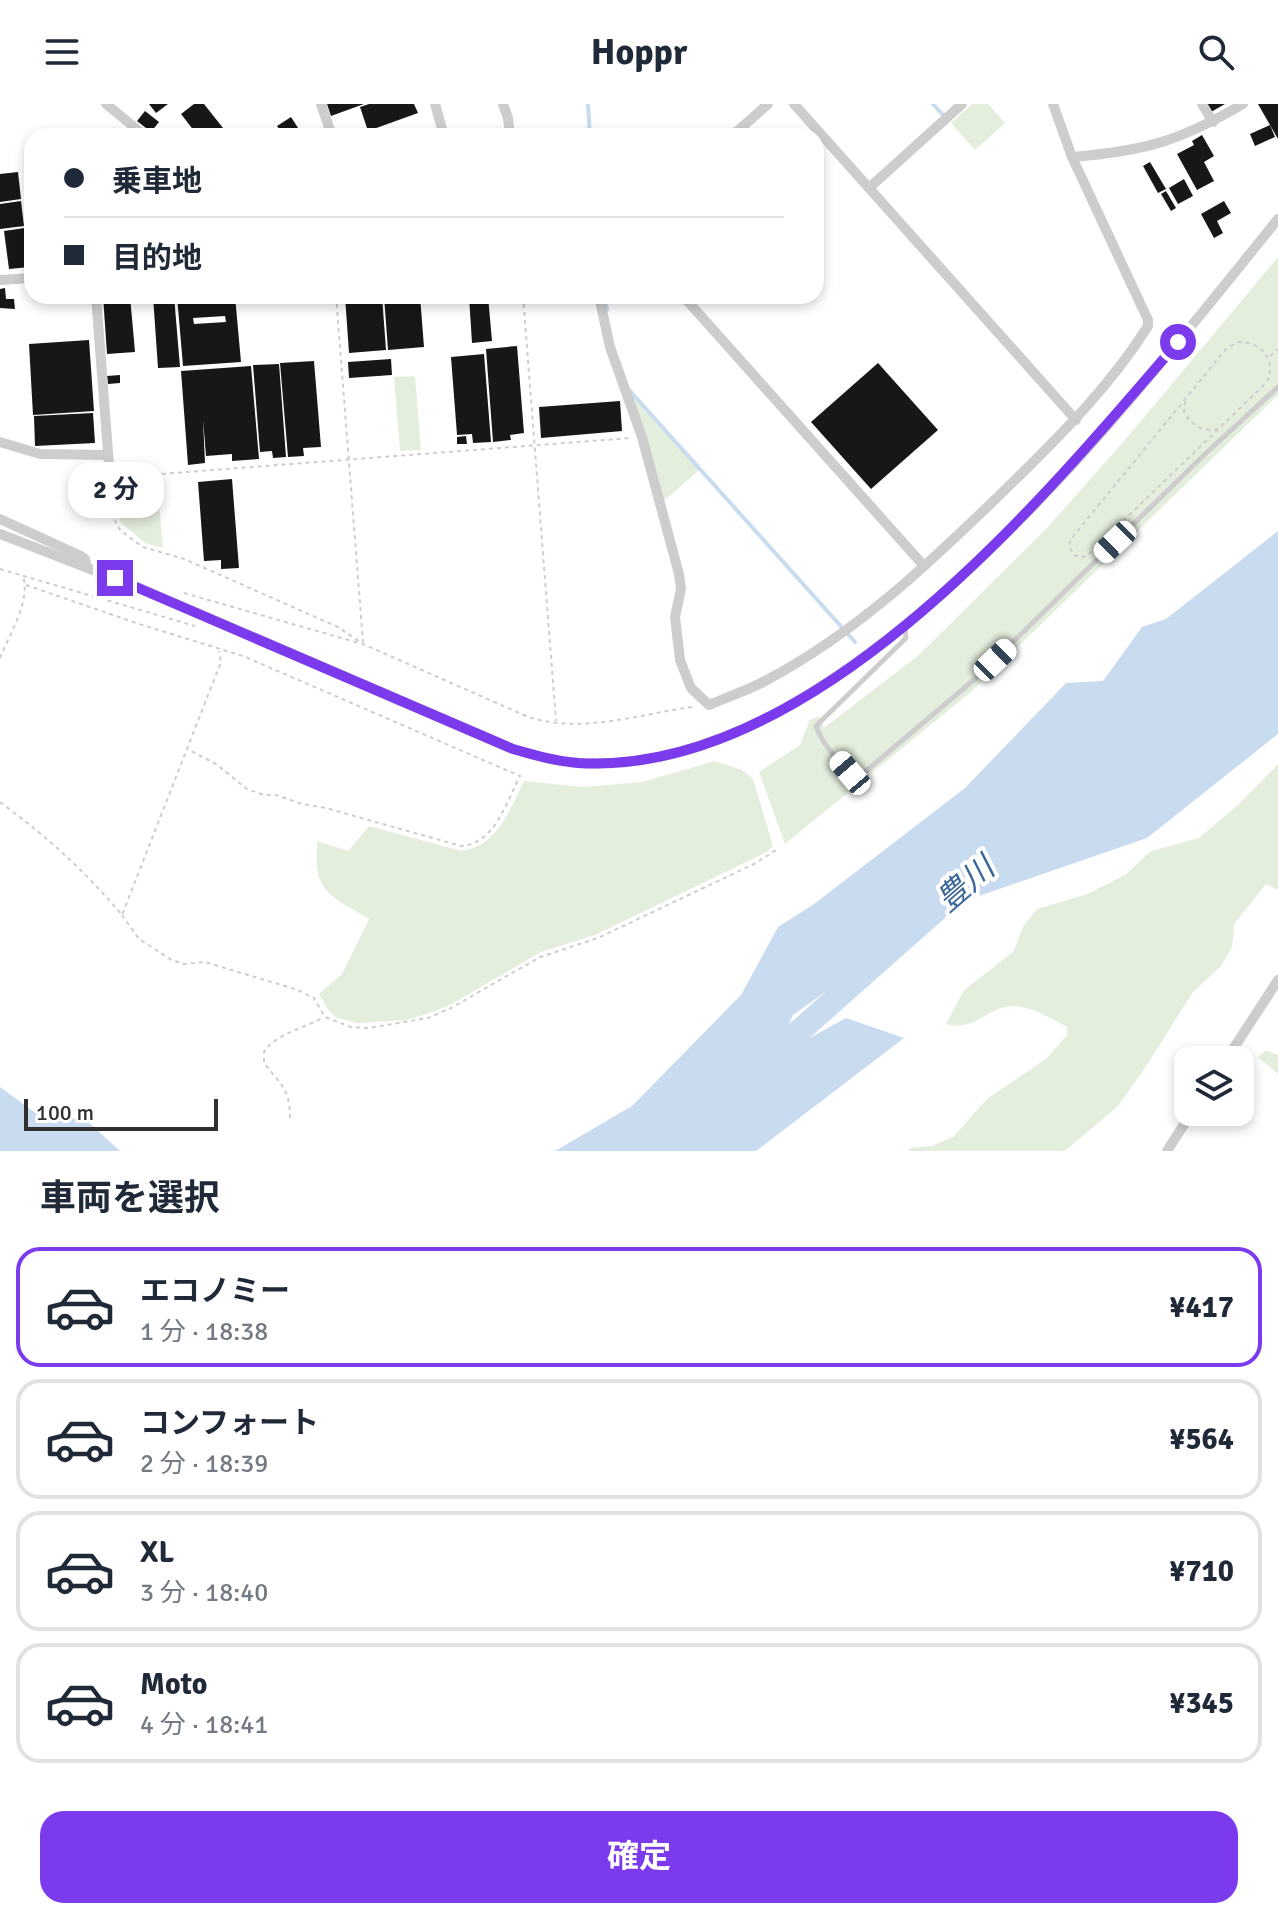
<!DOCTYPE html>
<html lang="ja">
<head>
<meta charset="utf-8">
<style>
  :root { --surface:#fff; --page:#f6f6f7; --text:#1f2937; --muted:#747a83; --line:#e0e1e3; --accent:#7c3aed }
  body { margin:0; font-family:Signika,"Noto Sans JP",sans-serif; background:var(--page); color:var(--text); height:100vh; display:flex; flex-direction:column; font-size:30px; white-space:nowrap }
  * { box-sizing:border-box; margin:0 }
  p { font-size:26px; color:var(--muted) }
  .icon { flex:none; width:44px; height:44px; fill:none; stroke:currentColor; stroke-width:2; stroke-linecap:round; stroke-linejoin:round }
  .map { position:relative; height:1047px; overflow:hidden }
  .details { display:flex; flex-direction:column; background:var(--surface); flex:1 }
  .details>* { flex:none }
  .banner { position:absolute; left:24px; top:24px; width:800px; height:176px; border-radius:24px; box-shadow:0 4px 12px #0003; display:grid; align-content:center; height:176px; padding:0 40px; background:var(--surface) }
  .controls { position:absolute; left:1174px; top:942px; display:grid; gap:16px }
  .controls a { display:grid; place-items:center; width:80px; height:80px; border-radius:16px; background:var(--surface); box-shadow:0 4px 12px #0003; font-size:40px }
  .scale { position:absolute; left:24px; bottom:20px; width:194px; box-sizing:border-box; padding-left:8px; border:4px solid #303030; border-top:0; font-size:22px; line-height:28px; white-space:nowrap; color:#303030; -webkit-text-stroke:6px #fff; paint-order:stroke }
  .end { position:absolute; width:36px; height:36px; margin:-18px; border:10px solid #7c3aed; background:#fff; box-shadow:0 0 0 4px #fff }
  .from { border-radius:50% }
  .bubble { position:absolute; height:56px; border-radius:24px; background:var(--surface); box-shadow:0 4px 12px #0003; font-size:26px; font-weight:700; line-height:56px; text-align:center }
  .car { position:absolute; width:24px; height:48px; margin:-24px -12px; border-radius:10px; box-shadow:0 0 6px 2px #0007; background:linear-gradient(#fff 24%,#345 0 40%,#fff 0 76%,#345 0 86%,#fff 0) }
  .banner b { display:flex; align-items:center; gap:28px; height:76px; font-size:30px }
  .banner b+b { border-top:2px solid var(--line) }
  .banner i { width:20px; height:20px; background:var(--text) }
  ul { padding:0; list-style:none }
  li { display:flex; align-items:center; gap:24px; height:120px; margin:0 16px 12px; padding:0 24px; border:4px solid var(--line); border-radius:24px }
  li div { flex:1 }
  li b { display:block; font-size:30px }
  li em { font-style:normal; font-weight:700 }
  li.active { border-color:var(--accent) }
  li>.icon { width:72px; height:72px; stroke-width:1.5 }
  h2 { padding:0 40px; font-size:36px; line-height:96px }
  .primary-button { display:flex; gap:16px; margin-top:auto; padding:16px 40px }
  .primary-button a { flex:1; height:92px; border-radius:24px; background:var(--accent); color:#fff; font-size:32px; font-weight:700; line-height:92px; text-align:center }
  header { display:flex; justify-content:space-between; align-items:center; height:104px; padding:0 40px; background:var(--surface); font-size:36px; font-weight:700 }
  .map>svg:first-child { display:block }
  .green { fill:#e4eedd }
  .water { fill:#c9dbef }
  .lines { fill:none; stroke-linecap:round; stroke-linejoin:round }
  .stream { stroke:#c9dbef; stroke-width:4 }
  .river { stroke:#c9dbef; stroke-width:24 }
  .building { fill:#171717; fill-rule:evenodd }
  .path { stroke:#cdcdcd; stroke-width:2; stroke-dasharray:4 4; stroke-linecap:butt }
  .lane { stroke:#cdcdcd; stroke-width:5 }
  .street { stroke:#cdcdcd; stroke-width:10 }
  .route { stroke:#7c3aed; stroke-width:10 }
  .labels { text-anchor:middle; stroke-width:8; stroke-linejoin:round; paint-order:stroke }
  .water-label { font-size:32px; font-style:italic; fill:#386698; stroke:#fff }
</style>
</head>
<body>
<header><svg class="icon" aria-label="menu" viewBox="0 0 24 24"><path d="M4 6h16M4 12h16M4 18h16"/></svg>Hoppr<svg class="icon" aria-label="search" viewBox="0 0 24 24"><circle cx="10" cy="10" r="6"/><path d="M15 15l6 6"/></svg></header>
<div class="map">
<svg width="1278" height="1047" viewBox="0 0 1278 1047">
  <rect width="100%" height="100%" fill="#fff"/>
  <!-- green -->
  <g class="green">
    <polygon points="972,0 988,0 1005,19 975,46 951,19"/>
    <polygon points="1278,153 1278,291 972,587 785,740 759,668 800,641 810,616 819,612 824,624 920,550 1046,425 1125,336"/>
    <polygon points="415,272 421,346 400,347 394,273"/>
    <polygon points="629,288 699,366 664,397"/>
    <polygon points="157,375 163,444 145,439 120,418 114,378"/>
    <path d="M715,657L742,666L753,675L773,742L767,748L595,831L541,848L450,901L427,910L406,916L358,919L337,914L329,907L319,890L342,870L369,815C351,803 324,794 318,770C316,760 317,747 317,737L348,747L369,722L462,747C498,741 509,707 524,677L583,683L642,678Z"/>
    <path d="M1278,660V786L1266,780L1234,820L1232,843L1220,863L1193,888L1143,967L1117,1003L1065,1047H908L910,1044L931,1042L953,1033L987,995L1047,954L1067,931V923C1050,914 1032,902 1012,902C987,903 975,928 946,920L964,886L1013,848L1024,821L1037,805L1087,790L1125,771L1151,747L1199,734L1239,700Z"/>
    <polygon points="1266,946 1278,951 1278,970 1258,953"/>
  </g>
  <!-- water -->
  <g class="water">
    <polygon points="1278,427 1278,630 1147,734 941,805 793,911 773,954 846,914 904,934 756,1047 555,1047 632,1002 741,891 778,823 814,800 965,684 1066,579 1103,577 1142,523 1166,515"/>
    <polygon points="0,983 41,1013 85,1015 120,1047 0,1047"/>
  </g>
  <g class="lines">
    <!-- stream -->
    <g class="stream">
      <polyline points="588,0 590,32"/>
      <polyline points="933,0 943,11"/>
      <polyline points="605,192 607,206"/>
      <polyline points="630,287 855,538"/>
    </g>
    <!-- river -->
    <polyline class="river" points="752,969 937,805"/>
  </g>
  <!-- building -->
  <g class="building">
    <polygon points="149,0 168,0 156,9"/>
    <polygon points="194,0 204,0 223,24 213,32 198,32 181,10"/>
    <polygon points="327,0 364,0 331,12"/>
    <polygon points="369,0 414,0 418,9 368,27 360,3"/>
    <polygon points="1207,0 1225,0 1211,8"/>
    <polygon points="1258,0 1278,0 1278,35"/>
    <polygon points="145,7 159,18 151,28 137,17"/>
    <polygon points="291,13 300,27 303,25 308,32 284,32 277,22"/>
    <polygon points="1270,21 1275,33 1255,42 1250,30"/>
    <polygon points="1202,31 1214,52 1204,58 1214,77 1197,86 1177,50 1194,41 1192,37"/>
    <polygon points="1150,58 1166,85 1158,89 1143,62"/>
    <polygon points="18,68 21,95 0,98 0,70"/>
    <polygon points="1184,75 1193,92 1178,100 1169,84"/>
    <polygon points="1166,87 1176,104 1171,107 1161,90"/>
    <polygon points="21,97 24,122 0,125 0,100"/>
    <polygon points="1224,97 1231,109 1217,117 1223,129 1214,134 1201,110"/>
    <polygon points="25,124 30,163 9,165 4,127"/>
    <polygon points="5,184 6,195 14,195 15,205 0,204 0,185"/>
    <polygon points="103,192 130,192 135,248 107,250"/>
    <polygon points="153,192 174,192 180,263 158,264"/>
    <path d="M177,192H235L241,258L183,262ZM225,212L226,218L194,220L193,214Z"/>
    <polygon points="345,192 382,192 386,246 349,249"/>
    <polygon points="384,192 420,192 424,243 388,246"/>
    <polygon points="469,192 488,192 492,237 472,239"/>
    <polygon points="89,236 94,307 33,311 29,240"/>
    <polygon points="517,242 524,329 510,331 511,336 493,338 486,245"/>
    <polygon points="484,250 491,338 473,339 472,330 457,331 451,253"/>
    <polygon points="391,255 392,271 349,274 348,258"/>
    <polygon points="314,257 321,343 303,344 304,352 288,353 280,259"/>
    <polygon points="878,259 938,326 871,385 811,318"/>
    <polygon points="279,260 286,353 273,354 272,347 260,348 253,261"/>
    <polygon points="251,262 259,355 232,357 232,350 206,352 203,315 205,359 188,361 181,267"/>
    <polygon points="120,271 120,279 108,280 107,272"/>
    <polygon points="620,297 622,327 541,334 539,303"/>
    <polygon points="93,309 95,339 35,342 34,312"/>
    <polygon points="466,332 467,340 457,340 457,333"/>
    <polygon points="232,375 239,464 221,465 221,456 204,457 198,378"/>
  </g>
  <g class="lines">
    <!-- path -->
    <g class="path">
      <polyline points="336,192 363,538"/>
      <polyline points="523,192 556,617"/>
      <path d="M1238,238C1262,237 1278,258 1266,279L1089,450L1081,454L1073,450L1069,441L1071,435L1226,245Z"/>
      <polyline points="1270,252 1278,245"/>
      <path d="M1185,297L1184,308C1192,322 1203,328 1219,325"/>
      <polyline points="122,373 630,334"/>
      <path d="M110,384L116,420L121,427L143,443L184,455L338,523L363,540L526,612C579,631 639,610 692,603"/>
      <polyline points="0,465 195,522"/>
      <path d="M26,481L139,520L243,552L520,672C507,697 494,741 461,742L326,704L302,700L276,691H264L247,685L216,660L187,645"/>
      <polyline points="184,489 359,539"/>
      <path d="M0,554C9,531 31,497 23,472"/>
      <path d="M0,698C46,732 84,766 122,811L221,558L219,547"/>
      <polyline points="122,811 139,835 170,855 183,860 205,858 298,886 314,894 325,913 351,923 369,924 428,914 451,904 540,853 598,834 756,759 779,744"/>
      <path d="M290,1014C290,984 280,980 264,959V948C275,930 305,924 324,913"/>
    </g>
    <!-- lane -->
    <path class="lane" d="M905,523L906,534L816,622C822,639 842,666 860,672L975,575L1204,351L1278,283"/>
    <!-- street -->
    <g class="street">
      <polyline points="106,0 145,32"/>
      <polyline points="321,0 332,32"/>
      <polyline points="435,0 444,32"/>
      <polyline points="503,0 508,14 510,32"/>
      <polyline points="794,0 1076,316"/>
      <polyline points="1202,0 1213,18"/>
      <polyline points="732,32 768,0"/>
      <path d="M1072,53C1145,47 1180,37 1243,0"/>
      <polyline points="869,84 962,0"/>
      <polyline points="0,176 32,174"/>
      <polyline points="96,192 110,374"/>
      <path d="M599,192L610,243L642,333L679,470L681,485L675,513L680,556L691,584L709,601C728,593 748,586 765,577C860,527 936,453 1012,379C1061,331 1111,281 1148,222V216L1072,53L1053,0"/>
      <polyline points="683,192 924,462"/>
      <polyline points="0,338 40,350 108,351"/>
      <polyline points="0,415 81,452 85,455 87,464"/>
      <path d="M0,430L142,485L513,645C528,649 544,655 560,657C831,695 1127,301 1278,115"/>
      <polyline points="1226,956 1278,876"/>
      <polyline points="1167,1047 1192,1008"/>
    </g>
  </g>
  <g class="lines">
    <!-- route -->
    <path class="route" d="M115,474L513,645C534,651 555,657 578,659C812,673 1040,399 1178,238"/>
  </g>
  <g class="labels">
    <!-- water labels -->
    <g class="water-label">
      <text transform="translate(965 780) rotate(-41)" y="11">豊川</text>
    </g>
  </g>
</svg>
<div class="controls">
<a><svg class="icon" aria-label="layers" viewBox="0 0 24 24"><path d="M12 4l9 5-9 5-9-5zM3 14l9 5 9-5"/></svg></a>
</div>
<div class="scale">100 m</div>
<i class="end from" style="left:1178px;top:238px"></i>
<i class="end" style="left:115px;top:474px"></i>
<div class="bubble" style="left:68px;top:358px;width:96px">2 分</div>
<i class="car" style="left:1115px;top:438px;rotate:226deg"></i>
<i class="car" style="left:995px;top:556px;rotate:46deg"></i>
<i class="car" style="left:850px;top:669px;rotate:320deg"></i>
<div class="banner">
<b><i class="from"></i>乗車地</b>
<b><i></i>目的地</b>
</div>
</div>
<section class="details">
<h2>車両を選択</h2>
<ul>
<li class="active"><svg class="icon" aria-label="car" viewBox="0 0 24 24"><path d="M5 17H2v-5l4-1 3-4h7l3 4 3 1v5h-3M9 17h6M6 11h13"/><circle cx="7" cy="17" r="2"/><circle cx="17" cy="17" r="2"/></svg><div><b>エコノミー</b><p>1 分 · 18:38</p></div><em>¥417</em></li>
<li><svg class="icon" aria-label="car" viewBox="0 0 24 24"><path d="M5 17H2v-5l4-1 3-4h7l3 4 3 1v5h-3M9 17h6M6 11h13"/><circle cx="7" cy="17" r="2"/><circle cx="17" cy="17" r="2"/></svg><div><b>コンフォート</b><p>2 分 · 18:39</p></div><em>¥564</em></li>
<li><svg class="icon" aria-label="car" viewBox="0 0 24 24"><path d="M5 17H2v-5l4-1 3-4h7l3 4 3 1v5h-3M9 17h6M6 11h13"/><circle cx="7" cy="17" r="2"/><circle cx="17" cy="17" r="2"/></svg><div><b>XL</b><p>3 分 · 18:40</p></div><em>¥710</em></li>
<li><svg class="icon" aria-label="car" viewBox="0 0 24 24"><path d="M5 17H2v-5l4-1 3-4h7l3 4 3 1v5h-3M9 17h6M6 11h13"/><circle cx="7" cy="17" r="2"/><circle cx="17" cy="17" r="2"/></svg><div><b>Moto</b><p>4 分 · 18:41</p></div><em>¥345</em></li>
</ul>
<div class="primary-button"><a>確定</a></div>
</section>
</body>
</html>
